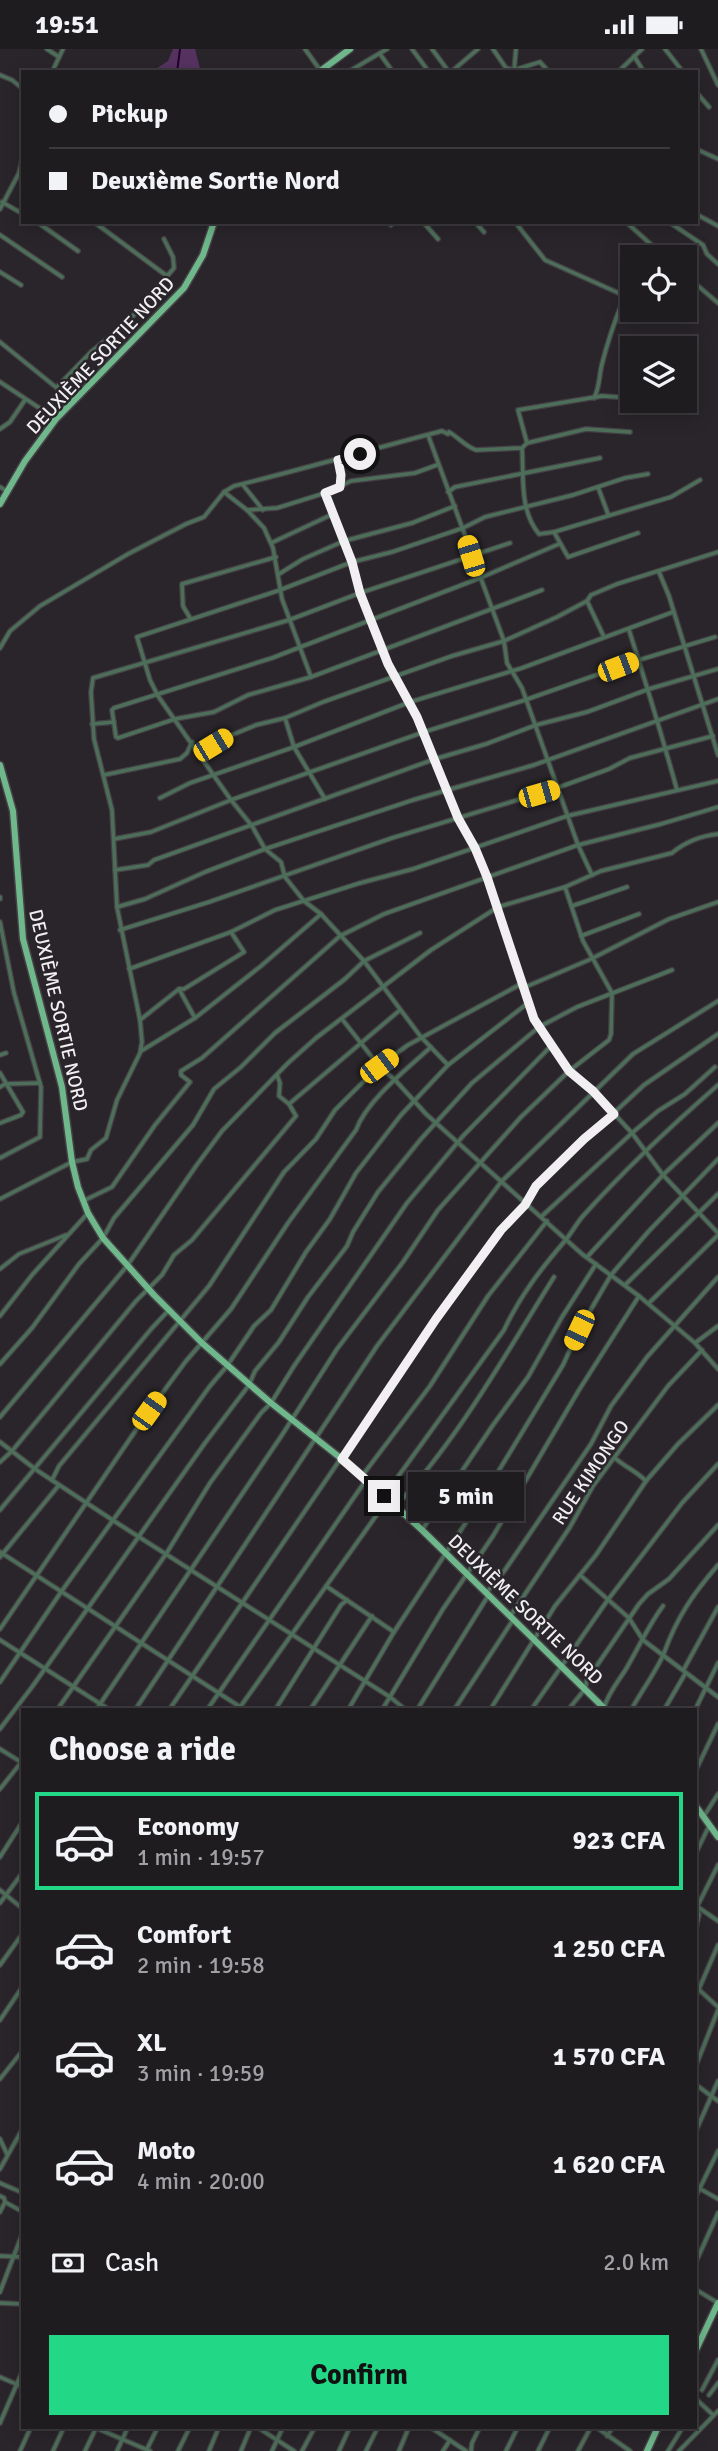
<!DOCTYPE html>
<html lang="en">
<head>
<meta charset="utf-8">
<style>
  :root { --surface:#1f1c20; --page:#2c292d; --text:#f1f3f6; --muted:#a1a1a5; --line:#3c3a3e; --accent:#22d887 }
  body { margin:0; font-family:Signika,sans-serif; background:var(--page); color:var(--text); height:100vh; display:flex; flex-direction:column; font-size:26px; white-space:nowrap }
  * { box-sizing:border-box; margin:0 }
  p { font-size:23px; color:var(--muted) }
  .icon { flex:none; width:38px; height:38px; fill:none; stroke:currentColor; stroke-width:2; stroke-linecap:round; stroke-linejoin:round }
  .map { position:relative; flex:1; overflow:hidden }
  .side { position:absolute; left:21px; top:1659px; width:676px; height:721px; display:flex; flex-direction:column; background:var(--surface); border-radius:0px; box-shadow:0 4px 18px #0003,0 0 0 2px var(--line) }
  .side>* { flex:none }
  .guide { position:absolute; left:21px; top:21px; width:677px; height:154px; border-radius:0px; box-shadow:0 4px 18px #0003,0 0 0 2px var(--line); display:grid; align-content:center; height:154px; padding:0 28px; background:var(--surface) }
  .controls { position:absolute; left:620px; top:196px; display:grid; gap:14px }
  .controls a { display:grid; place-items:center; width:77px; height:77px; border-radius:0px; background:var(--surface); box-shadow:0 4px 18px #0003,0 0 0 2px var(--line); font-size:35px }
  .end { position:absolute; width:32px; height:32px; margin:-16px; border:9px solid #f1eff2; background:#111; box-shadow:0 0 0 4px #111 }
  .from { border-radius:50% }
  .bubble { position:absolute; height:49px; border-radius:0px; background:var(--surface); box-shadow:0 4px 18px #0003,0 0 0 2px var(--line); font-size:23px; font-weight:800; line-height:49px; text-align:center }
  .car { position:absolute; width:21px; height:42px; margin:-21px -10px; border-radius:9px; box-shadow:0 0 5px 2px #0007; background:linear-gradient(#f5c518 24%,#345 0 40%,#f5c518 0 76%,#345 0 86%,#f5c518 0) }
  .guide b { display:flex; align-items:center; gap:24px; height:66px; font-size:26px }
  .guide b+b { border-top:2px solid var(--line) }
  .guide i { width:18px; height:18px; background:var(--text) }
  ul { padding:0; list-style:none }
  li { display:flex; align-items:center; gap:21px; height:98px; margin:0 14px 10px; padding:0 14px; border:4px solid transparent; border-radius:0px }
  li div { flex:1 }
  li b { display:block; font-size:26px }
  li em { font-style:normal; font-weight:800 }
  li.current { border-color:var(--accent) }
  li>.icon { width:63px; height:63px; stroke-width:1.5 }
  h2 { padding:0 28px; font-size:32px; line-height:84px }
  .pay { display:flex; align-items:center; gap:18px; height:77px; padding:0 28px; font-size:26px }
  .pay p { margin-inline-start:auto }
  .button { display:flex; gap:14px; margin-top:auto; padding:14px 28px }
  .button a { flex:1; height:80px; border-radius:0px; background:var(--accent); color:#111; font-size:28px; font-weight:800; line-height:80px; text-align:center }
  .status { display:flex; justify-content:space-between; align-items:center; height:49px; padding:0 35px; background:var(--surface); direction:ltr }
  .status svg { height:19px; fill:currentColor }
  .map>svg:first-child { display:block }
  .green { fill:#563260 }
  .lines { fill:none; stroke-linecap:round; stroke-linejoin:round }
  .stream { stroke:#22002b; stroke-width:2 }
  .street-casing { stroke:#454146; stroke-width:6 }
  .primary-casing { stroke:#454146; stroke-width:9 }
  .street { stroke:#4d6f5a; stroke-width:3.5 }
  .primary { stroke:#6eb88c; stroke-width:6 }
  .route { stroke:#f1eff2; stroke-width:9 }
  .labels { text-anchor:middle; stroke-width:5; stroke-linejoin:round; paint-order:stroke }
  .street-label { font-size:19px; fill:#f1eff2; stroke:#29252a }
</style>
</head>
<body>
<div class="status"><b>19:51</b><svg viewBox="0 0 49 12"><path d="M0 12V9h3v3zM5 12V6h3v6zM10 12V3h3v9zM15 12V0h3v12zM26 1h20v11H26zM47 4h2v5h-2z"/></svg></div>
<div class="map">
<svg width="718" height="2402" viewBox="0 0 718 2402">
  <rect width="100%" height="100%" fill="#29252a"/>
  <!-- green -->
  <polygon class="green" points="173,0 195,0 201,23 151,23 168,12"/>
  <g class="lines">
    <!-- stream -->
    <polyline class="stream" points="177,23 180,0"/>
    <!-- street casing -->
    <g class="street-casing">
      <g id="street">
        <polyline points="47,0 59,8"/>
        <polyline points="305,0 320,21"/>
        <polyline points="412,0 429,23"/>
        <polyline points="432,0 449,23"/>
        <polyline points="493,0 506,19 514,21 540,13 549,23"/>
        <polyline points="665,0 683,23"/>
        <polyline points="701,0 718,36"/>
        <polyline points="380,5 393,23"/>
        <polyline points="634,7 644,23"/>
        <polyline points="514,22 516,0"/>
        <polyline points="52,23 63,0"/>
        <polyline points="348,23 387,0"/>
        <polyline points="451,23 478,0"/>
        <polyline points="618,23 642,0"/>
        <polyline points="0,26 12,31 23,40"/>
        <polyline points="696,43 709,58"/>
        <polyline points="696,100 718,110"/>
        <polyline points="2,153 23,165"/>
        <polyline points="0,160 19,124 23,107"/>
        <polyline points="696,165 718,177"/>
        <polyline points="37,173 78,202"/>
        <polyline points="94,173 167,227"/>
        <polyline points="390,173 391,176"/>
        <polyline points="423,173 438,190"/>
        <polyline points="475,173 484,183"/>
        <polyline points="515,173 545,211 632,250"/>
        <polyline points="626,173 665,208"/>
        <polyline points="669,173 703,196 707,205 718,215"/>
        <polyline points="0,186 62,228"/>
        <polyline points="0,223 21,236"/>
        <polyline points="684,225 718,254"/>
        <polyline points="654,261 667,269"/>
        <polyline points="0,293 73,352"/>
        <polyline points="0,333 56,370"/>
        <polyline points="57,338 92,302 126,275 174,219 173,208 164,190"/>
        <path d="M594,349C600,338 599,326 602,315C607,295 614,274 622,254L632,253"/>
        <polyline points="0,380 10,373 25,351"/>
        <polyline points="428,386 504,592 507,614 522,639 578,796 592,826"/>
        <polyline points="527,394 518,361 602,347 632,349"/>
        <path d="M522,399C524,428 519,461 539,485L554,483L671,448L700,431"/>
        <polyline points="338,412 341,426 340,437"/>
        <polyline points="243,436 263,461"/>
        <polyline points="0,438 7,442"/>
        <polyline points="598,438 608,465"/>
        <polyline points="224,443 247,461 264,479 273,499 282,550 311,628"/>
        <polyline points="448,443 455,438 600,409"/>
        <polyline points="325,444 352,513 360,544 384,599 388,615 410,653 458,769 475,799 487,828 535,970 569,1022 593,1042 632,1084 663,1126 718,1184"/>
        <polyline points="247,461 277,459 325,444 351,432 415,424 437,416"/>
        <polyline points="554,483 568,508 638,484"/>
        <polyline points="271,494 333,465"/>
        <polyline points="659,523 669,547 718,706"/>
        <polyline points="279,525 303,510 344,492 412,474 455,457"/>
        <polyline points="542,541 311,628 248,646 214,663 175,670 118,689 116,688 112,661 114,659 272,609 480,529 559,495"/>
        <polyline points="587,552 604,588"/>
        <polyline points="190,569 183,557 182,535 276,508"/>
        <path d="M629,581C646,634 662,687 677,741"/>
        <path d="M0,599L10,582L40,557L128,505L186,475L204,468L224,443L234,437C304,420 372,400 442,382L448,385L449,383C458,388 466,398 476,401L522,399L527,394L586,380L630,383"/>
        <polyline points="285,669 294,698 325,750"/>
        <polyline points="92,675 114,673"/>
        <polyline points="200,704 227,688 256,676 285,669 323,653 452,607 504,592 557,568 587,552 591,546 617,535 718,503"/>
        <polyline points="104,726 180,710 187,704 192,693"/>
        <polyline points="160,749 190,734 294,698 410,653 522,619 673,563"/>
        <polyline points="114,790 151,783 231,751 424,683 525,651 639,611 715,588"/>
        <polyline points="115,821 148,816 154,811 435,710 486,695 536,676 587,663 649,640 718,620"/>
        <polyline points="0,848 0,850"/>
        <polyline points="572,857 627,838"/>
        <polyline points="117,858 145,850 205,823 265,800 413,751 534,716 718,650"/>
        <polyline points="0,873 14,944 41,1038 40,1088 0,1109"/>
        <polyline points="120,881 209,853 392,789 557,739 609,720 630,709 713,687"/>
        <polyline points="581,887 639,865"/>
        <polyline points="129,920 231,883 275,861 360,834 413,820 567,767 718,732"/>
        <polyline points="523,939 591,910 669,870 718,853"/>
        <polyline points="179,940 195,969"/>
        <polyline points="342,970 379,1017 396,1032 426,1065 582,1205 639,1247 695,1294 718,1320"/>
        <polyline points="140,971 179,940 184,940 244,903 231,883"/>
        <polyline points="141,1002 195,969 261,917 321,865"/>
        <polyline points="0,1006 6,1004"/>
        <polyline points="448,1016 421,988 364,912 321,865 304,852 285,828 281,813 265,800 252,777 231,751 158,647 150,631 137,588 280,541 352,513 392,503 463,479 485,468 573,446 625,429 648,425"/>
        <polyline points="0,1024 23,1063 21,1066 0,1074"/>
        <polyline points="277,1026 280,1034 279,1047 289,1055"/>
        <polyline points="0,1038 5,1035 40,1034"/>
        <polyline points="0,1150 72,1113 87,1110 91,1101 106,1089 117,1051 140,1004 142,993 140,971 117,858 112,761 94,690 91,643 93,629 289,571 360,544 510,494"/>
        <polyline points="83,1152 112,1138 155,1076 190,1033 181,1026 181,1022 202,1009 340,887 384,865 578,796 661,775 718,758"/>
        <polyline points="542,1167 632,1084 658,1062 685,1045 715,1018"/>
        <polyline points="587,1208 663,1126 718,1074"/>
        <polyline points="0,1220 19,1205 66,1186"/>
        <polyline points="625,1236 718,1145"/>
        <polyline points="649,1254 718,1186"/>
        <polyline points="0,1267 32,1226 88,1164"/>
        <polyline points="695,1294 718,1277"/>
        <polyline points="0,1315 32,1279 79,1215 103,1189 114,1169 193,1076 214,1040 241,1018 275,984 345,930 364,912 420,884"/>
        <path d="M0,1368L127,1217L196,1117L222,1082L288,1014L316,989L431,901L498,858L565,838L601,822L672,804C685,793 701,787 718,785"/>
        <polyline points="0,1393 35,1420 114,1472 390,1648 406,1661"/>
        <path d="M615,1409C625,1418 636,1422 646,1432"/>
        <polyline points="0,1413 12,1402 136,1252 162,1226 174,1206 192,1191 296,1067 289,1055 400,961"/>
        <polyline points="362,1427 430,1337 488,1247 547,1172"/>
        <polyline points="52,1431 59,1417 209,1237 284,1123 316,1090 335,1061 379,1017 408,996 521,935"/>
        <path d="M384,1447L504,1281C520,1247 540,1221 564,1193C571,1185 576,1175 583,1167C625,1120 671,1077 718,1036"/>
        <path d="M396,1457C459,1389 505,1306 554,1228"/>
        <polyline points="0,1461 152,1279 168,1262"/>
        <polyline points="422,1481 493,1376 528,1328 562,1268 596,1215"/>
        <polyline points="0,1503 245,1661"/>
        <polyline points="0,1508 59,1436"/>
        <polyline points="580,1526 629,1569 643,1591 718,1648"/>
        <polyline points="326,1537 394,1583"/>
        <polyline points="487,1543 505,1521 591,1395 611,1357 647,1308 718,1228"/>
        <polyline points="511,1566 570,1478 593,1437 668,1337 702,1301"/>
        <path d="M0,1580L149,1362L186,1312L231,1260L288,1174L356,1081C367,1051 407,1020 431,998"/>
        <polyline points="0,1591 110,1661"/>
        <polyline points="684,1620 718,1558"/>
        <polyline points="0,1633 61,1543 210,1337 227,1317 254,1277 271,1261 306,1203 330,1170 356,1124 401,1066 448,1016 528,954"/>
        <path d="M604,1659C608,1644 618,1633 626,1620C639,1598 648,1577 663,1557"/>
        <polyline points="57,1661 166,1505 210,1434 261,1364 271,1354 294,1317 407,1154 463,1087 551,997"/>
        <polyline points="96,1661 282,1386 337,1300 403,1213 438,1161 521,1068 569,1022 609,991 611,985 612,944 583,892 565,838"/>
        <polyline points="135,1661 377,1297 501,1133 633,1005 718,952"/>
        <polyline points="169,1661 436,1270 501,1181 525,1156 535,1137 644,1036 718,985"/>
        <polyline points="207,1661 366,1431"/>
        <polyline points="238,1661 388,1450"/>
        <polyline points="275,1661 341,1556 347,1551"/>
        <polyline points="310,1661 372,1567"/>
        <polyline points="348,1661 394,1583 484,1446 563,1316 579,1281 611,1226 648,1183 718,1110"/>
        <polyline points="382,1661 443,1560 493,1487 579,1341 639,1247"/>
        <polyline points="417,1661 488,1547"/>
        <polyline points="454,1661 513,1571"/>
        <polyline points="490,1661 555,1557 596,1506 646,1432 678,1395 718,1356"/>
        <polyline points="531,1661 607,1552 682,1454 718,1415"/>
        <polyline points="568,1661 585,1640 587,1631 639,1555 648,1545 669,1530 718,1476"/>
        <path d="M631,1661C639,1646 659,1618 664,1604C677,1568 693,1545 718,1516"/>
        <polyline points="664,1661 685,1625"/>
        <polyline points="695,1661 718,1614"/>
        <polyline points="0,1680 32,1638 205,1394 249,1336 255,1322 279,1293 308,1248 347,1197 353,1183 378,1143 421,1090 472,1034 539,978 577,958 672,921"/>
        <polyline points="0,1700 21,1713"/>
        <polyline points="695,1723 718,1675"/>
        <polyline points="0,1740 23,1711"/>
        <polyline points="704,1767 718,1745"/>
        <polyline points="695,1806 709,1777"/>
        <polyline points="0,1808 23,1772"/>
        <polyline points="0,1841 23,1860"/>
        <polyline points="0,1854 23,1823"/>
        <polyline points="695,1856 718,1872"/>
        <polyline points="695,1883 699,1866 697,1858 718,1816"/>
        <polyline points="0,1916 23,1884"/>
        <polyline points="695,1937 718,1958"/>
        <polyline points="695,1949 718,1896"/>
        <polyline points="0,1971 23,1937"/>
        <polyline points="695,2019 718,1961"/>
        <polyline points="0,2030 23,2001"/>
        <polyline points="695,2035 718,2052"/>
        <polyline points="695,2084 718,2032"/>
        <polyline points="0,2090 7,2105"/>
        <polyline points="0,2120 23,2079"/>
        <polyline points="0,2134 23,2144"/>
        <polyline points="695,2137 718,2150"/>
        <polyline points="0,2147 4,2149 5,2153 23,2163"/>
        <polyline points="695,2149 718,2102"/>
        <polyline points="0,2163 5,2153"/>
        <polyline points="0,2207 23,2208"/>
        <polyline points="695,2215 718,2164"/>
        <polyline points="695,2240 718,2254"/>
        <polyline points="0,2243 23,2183"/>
        <polyline points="0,2254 23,2255"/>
        <polyline points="0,2328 23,2338"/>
        <polyline points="702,2341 718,2311"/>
        <polyline points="709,2346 718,2334"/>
        <polyline points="695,2349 713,2366"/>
        <polyline points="0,2374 23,2321"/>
        <polyline points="257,2378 294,2402"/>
        <polyline points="430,2378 466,2402"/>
        <polyline points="596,2378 630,2402"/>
        <polyline points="96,2379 150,2402"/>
        <polyline points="607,2387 613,2378"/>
        <polyline points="147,2400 158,2378"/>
        <polyline points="20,2402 31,2378"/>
        <polyline points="53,2402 64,2378"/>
        <polyline points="85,2402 96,2379"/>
        <polyline points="117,2402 128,2378"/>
        <polyline points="178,2402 190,2378"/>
        <polyline points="209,2402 219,2378"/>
        <polyline points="241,2402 251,2378"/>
        <polyline points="272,2402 283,2378"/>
        <polyline points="302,2402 315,2378"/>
        <polyline points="339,2402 350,2378"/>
        <polyline points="366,2402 378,2378"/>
        <polyline points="399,2402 409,2378"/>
        <polyline points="443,2402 450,2391"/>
        <polyline points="471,2402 472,2394 480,2378"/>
        <polyline points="506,2402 518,2378"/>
        <polyline points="538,2402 550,2378"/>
        <polyline points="578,2402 591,2378"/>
        <polyline points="668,2402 683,2378"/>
        <polyline points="679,2402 718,2362"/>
      </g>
    </g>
    <!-- primary casing -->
    <g class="primary-casing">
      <g id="primary">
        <polyline points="319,23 350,0"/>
        <polyline points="0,455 25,412 56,370 184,239 203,206 214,173"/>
        <polyline points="0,716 13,762 23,890 62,1038 72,1113 78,1138 88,1164 103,1189 154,1246 202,1294 271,1354 357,1422 422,1481 606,1661"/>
        <polyline points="695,1756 718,1788"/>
        <polyline points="695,2303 718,2254"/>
        <polyline points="647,2402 658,2378"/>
      </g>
    </g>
    <!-- street -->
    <use href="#street" class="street"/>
    <!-- primary -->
    <use href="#primary" class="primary"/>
  </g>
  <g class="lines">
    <!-- route -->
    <polyline class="route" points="360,405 338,411 341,426 340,438 325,444 352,513 360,544 388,615 417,668 458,769 475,799 487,828 534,970 569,1022 593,1042 614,1065 584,1090 536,1137 525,1156 501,1181 436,1270 342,1410 384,1447"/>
  </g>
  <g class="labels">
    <!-- street labels -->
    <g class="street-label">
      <text transform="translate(100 306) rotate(-47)" y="7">DEUXIÈME SORTIE NORD</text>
      <text transform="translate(59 961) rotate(77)" y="7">DEUXIÈME SORTIE NORD</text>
      <text transform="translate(590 1423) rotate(-56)" y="7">RUE KIMONGO</text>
      <text transform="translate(526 1560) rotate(44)" y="7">DEUXIÈME SORTIE NORD</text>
    </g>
  </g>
</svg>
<div class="controls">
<a><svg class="icon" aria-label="locate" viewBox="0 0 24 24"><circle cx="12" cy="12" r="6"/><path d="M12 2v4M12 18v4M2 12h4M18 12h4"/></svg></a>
<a><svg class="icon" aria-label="layers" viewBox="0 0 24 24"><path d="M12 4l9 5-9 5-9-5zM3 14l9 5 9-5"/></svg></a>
</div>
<i class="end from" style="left:360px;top:405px"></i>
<i class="end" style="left:384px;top:1447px"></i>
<div class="bubble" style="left:408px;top:1423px;width:116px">5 min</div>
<i class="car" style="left:471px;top:507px;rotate:343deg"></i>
<i class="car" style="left:618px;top:618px;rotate:69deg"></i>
<i class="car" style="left:213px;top:696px;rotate:59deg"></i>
<i class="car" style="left:539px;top:745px;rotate:74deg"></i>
<i class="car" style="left:379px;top:1017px;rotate:53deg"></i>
<i class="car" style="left:579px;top:1281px;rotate:205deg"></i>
<i class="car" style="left:149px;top:1362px;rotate:36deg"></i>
<div class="guide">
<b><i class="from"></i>Pickup</b>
<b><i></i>Deuxième Sortie Nord</b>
</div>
<section class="side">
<h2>Choose a ride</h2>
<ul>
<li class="current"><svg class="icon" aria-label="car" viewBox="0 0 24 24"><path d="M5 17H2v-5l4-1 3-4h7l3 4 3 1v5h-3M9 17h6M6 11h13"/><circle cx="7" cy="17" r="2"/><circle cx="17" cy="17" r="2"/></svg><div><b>Economy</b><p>1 min · 19:57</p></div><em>923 CFA</em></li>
<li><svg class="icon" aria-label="car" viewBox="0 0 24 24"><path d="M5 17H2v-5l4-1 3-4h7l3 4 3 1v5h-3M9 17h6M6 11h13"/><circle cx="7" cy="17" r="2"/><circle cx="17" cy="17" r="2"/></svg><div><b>Comfort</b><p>2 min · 19:58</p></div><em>1 250 CFA</em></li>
<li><svg class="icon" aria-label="car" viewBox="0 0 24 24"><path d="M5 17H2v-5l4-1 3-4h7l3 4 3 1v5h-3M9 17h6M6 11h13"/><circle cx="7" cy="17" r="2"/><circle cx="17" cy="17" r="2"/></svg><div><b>XL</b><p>3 min · 19:59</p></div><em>1 570 CFA</em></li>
<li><svg class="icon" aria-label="car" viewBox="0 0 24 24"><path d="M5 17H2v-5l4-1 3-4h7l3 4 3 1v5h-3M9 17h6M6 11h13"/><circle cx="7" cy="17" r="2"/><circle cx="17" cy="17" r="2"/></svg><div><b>Moto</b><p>4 min · 20:00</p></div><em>1 620 CFA</em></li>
</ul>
<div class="pay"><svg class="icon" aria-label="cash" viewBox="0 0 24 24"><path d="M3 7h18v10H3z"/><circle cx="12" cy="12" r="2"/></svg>Cash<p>2.0 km</p></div>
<div class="button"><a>Confirm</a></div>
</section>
</div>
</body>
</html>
